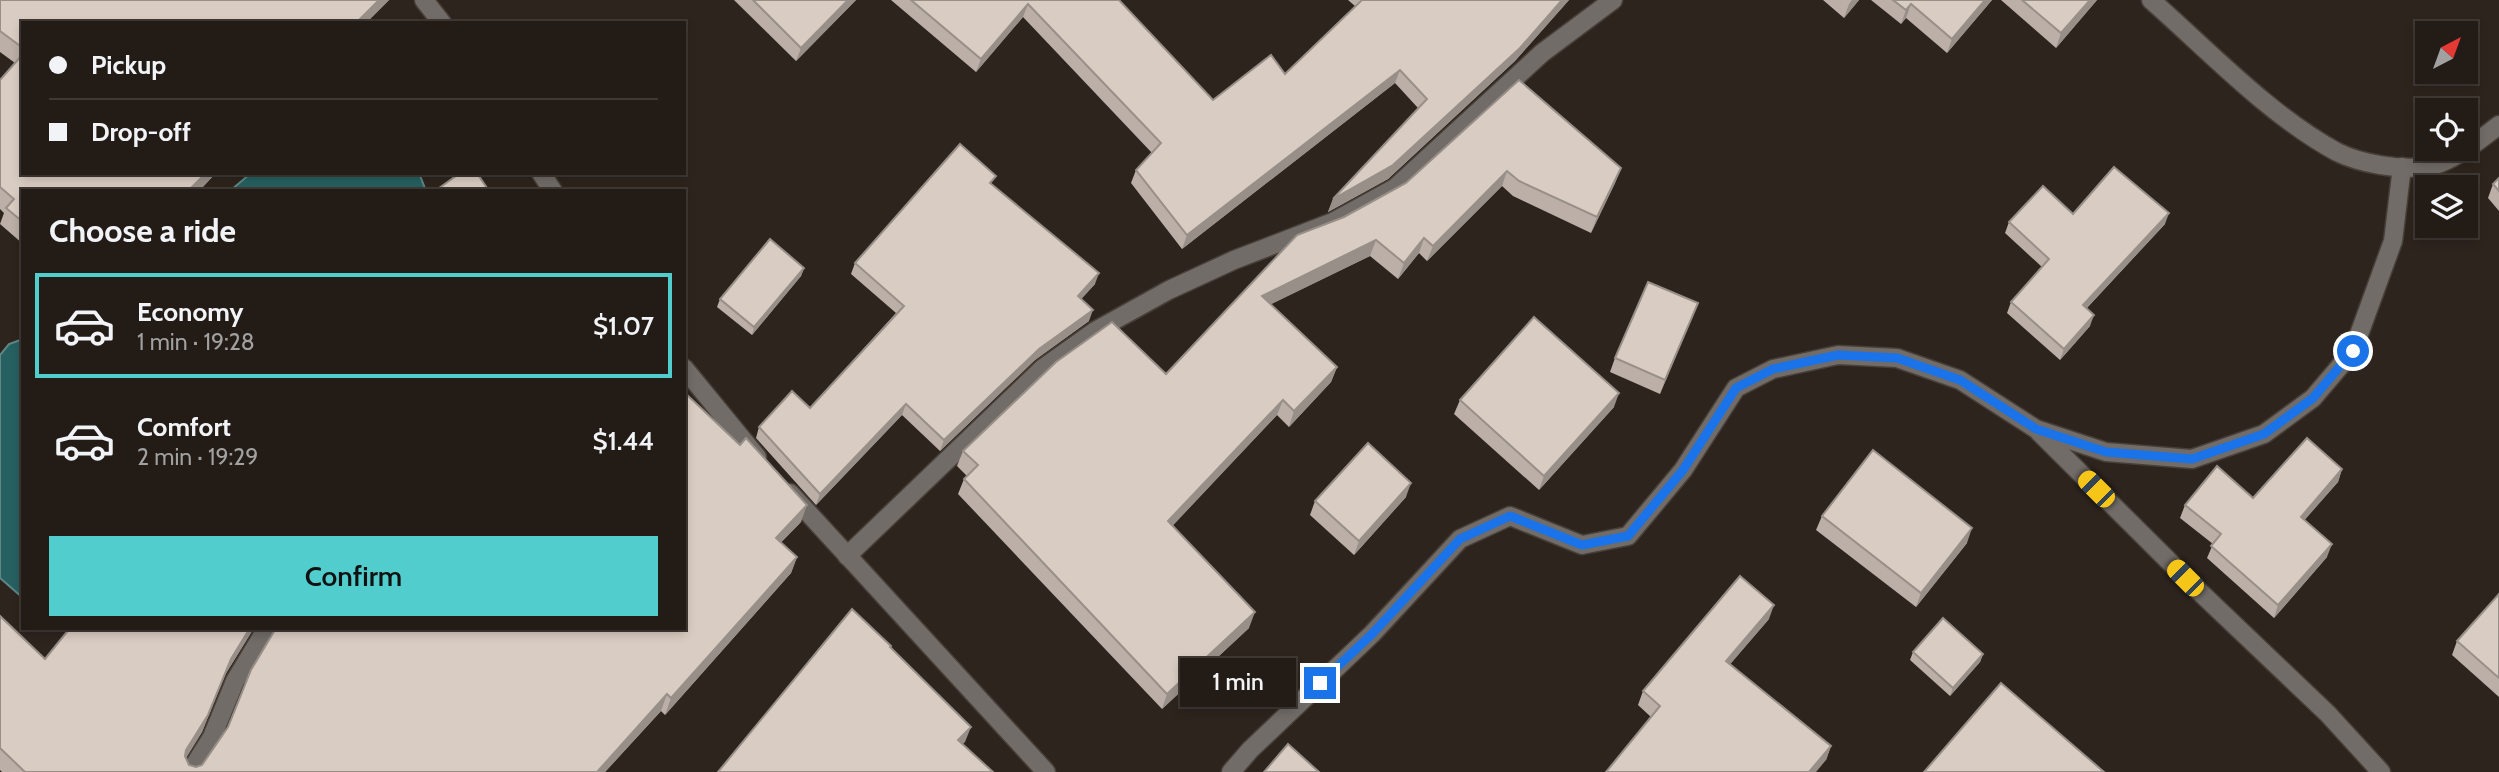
<!DOCTYPE html>
<html lang="en">
<head>
<meta charset="utf-8">
<style>
  :root { --surface:#221b16; --page:#2e2823; --text:#f1f3f6; --muted:#a2a1a1; --line:#3f3935; --accent:#52cdcd }
  body { margin:0; font-family:Cabin,sans-serif; background:var(--page); color:var(--text); height:100vh; display:flex; flex-direction:column; font-size:26px; white-space:nowrap }
  * { box-sizing:border-box; margin:0 }
  p { font-size:23px; color:var(--muted) }
  .icon { flex:none; width:38px; height:38px; fill:none; stroke:currentColor; stroke-width:2; stroke-linecap:round; stroke-linejoin:round }
  .map { position:relative; flex:1; overflow:hidden }
  .panel { position:absolute; left:21px; top:189px; width:665px; height:441px; display:flex; flex-direction:column; background:var(--surface); border-radius:0px; box-shadow:0 4px 10px #0003,0 0 0 2px var(--line) }
  .panel>* { flex:none }
  .guide { position:absolute; left:21px; top:21px; width:665px; height:154px; border-radius:0px; box-shadow:0 4px 10px #0003,0 0 0 2px var(--line); display:grid; align-content:center; height:154px; padding:0 28px; background:var(--surface) }
  .needle { width:46px; rotate:41deg }
  .buttons { position:absolute; left:2415px; top:21px; display:grid; gap:14px }
  .buttons a { display:grid; place-items:center; width:63px; height:63px; border-radius:0px; background:var(--surface); box-shadow:0 4px 10px #0003,0 0 0 2px var(--line); font-size:35px }
  .end { position:absolute; width:32px; height:32px; margin:-16px; border:9px solid #1a73e8; background:#fff; box-shadow:0 0 0 4px #fff }
  .from { border-radius:50% }
  .bubble { position:absolute; height:49px; border-radius:0px; background:var(--surface); box-shadow:0 4px 10px #0003,0 0 0 2px var(--line); font-size:23px; font-weight:600; line-height:49px; text-align:center }
  .car { position:absolute; width:21px; height:42px; margin:-21px -10px; border-radius:9px; box-shadow:0 0 5px 2px #0007; background:linear-gradient(#f5c518 24%,#345 0 40%,#f5c518 0 76%,#345 0 86%,#f5c518 0) }
  .guide b { display:flex; align-items:center; gap:24px; height:66px; font-size:26px }
  .guide b+b { border-top:2px solid var(--line) }
  .guide i { width:18px; height:18px; background:var(--text) }
  ul { padding:0; list-style:none }
  li { display:flex; align-items:center; gap:21px; height:105px; margin:0 14px 10px; padding:0 14px; border:4px solid transparent; border-radius:0px }
  li div { flex:1 }
  li b { display:block; font-size:26px }
  li em { font-style:normal; font-weight:600 }
  li.active { border-color:var(--accent) }
  li>.icon { width:63px; height:63px; stroke-width:1.5 }
  h2 { padding:0 28px; font-size:32px; line-height:84px }
  .cta { display:flex; gap:14px; margin-top:auto; padding:14px 28px }
  .cta a { flex:1; height:80px; border-radius:0px; background:var(--accent); color:#111; font-size:28px; font-weight:600; line-height:80px; text-align:center }
  .map>svg:first-child { display:block }
  .water { fill:#266060; stroke:#608786; stroke-width:2 }
  .lines { fill:none; stroke-linecap:round; stroke-linejoin:round }
  .minor-casing { stroke:#473f38; stroke-width:21 }
  .minor { stroke:#716c68; stroke-width:18 }
  .wall { fill:#bbafa8 }
  .shaded-wall { fill:#988f88 }
  .building { fill:#d9ccc3; stroke:#988f88; stroke-width:2 }
  .route { stroke:#1a73e8; stroke-width:9 }
</style>
</head>
<body>
<div class="map">
<svg width="2499" height="772" viewBox="0 0 2499 772">
  <rect width="100%" height="100%" fill="#2d241d"/>
  <!-- water -->
  <g class="water">
    <polygon points="251,173 419,173 426,191 230,191"/>
    <polygon points="23,339 23,598 0,578 0,355 9,344"/>
  </g>
  <g class="lines">
    <!-- minor casing -->
    <g class="minor-casing">
      <g id="minor">
        <polyline points="424,0 442,23"/>
        <path d="M2151,0C2208,50 2270,116 2337,152C2361,164 2399,170 2426,167C2450,164 2480,140 2499,125"/>
        <polyline points="541,173 553,191"/>
        <polyline points="684,368 757,457"/>
        <polyline points="2039,432 2203,595 2328,714 2381,772"/>
        <polyline points="790,493 1046,772"/>
        <polyline points="847,556 1043,368 1095,331 1169,290 1234,260 1333,222 1395,188 1542,53 1613,0"/>
        <polyline points="190,772 212,737 235,681 267,628"/>
        <polyline points="1231,772 1250,750 1372,634 1460,539 1510,516 1582,545 1628,536 1683,470 1736,388 1773,369 1838,355 1897,358 1960,380 2036,429 2106,452 2192,459 2264,434 2313,398 2353,351 2393,241 2402,167"/>
      </g>
    </g>
    <!-- minor -->
    <use href="#minor" class="minor"/>
  </g>
  <!-- wall -->
  <g class="wall">
    <polygon points="0,0 389,0 366,23 23,23 23,173 216,173 199,191 23,191 23,244 0,224 4,213 0,209 0,80 15,63 0,52"/>
    <polygon points="734,0 856,0 796,61"/>
    <polygon points="891,0 1119,0 1213,100 1285,74 1355,6 1348,0 1569,0 1515,61 1388,179 1328,212 1333,199 1418,108 1395,83 1182,249 1131,183 1136,170 1152,153 1023,17 976,72"/>
    <polygon points="1823,0 1859,0 1844,18"/>
    <polygon points="1871,0 1992,0 1947,53 1906,18 1901,24"/>
    <polygon points="2001,0 2097,0 2056,48"/>
    <polygon points="1519,80 1621,168 1615,183 1591,233 1513,196 1502,186 1427,261 1419,253 1398,279 1370,256 1271,304 1337,367 1331,382 1289,427 1277,415 1173,525 1249,628 1162,709 958,494 964,479 967,476 957,466 963,451 1166,374 1344,217 1406,183"/>
    <polygon points="2499,178 2499,211 2488,198 2493,184"/>
    <polygon points="993,185 1095,284 1081,299 1089,321 1035,360 940,451 902,415 816,505 756,438 759,427 810,408 896,313 851,274 855,263"/>
    <polygon points="2073,214 2165,224 2087,308 2090,326 2060,360 2007,313 2011,302 2042,267 2005,233 2009,222"/>
    <polygon points="804,268 801,276 752,335 717,307 720,299"/>
    <polygon points="1698,303 1660,394 1610,372 1615,358"/>
    <polygon points="1460,400 1614,407 1539,490 1454,414"/>
    <polygon points="2342,469 2338,482 2304,520 2327,557 2274,618 2207,558 2213,544 2180,518 2185,505 2253,498"/>
    <polygon points="1406,497 1354,555 1310,515 1315,501"/>
    <polygon points="1822,516 1967,543 1916,607 1816,530"/>
    <polygon points="801,522 781,542 797,557 791,573 665,715 661,711 605,772 2,772 0,770 0,616 45,659 70,628 254,628 225,675 202,732 186,758 189,765 196,767 202,765 228,727"/>
    <polygon points="2499,594 2499,697 2452,655 2457,641"/>
    <polygon points="1769,619 1730,664 1831,746 1826,760 1651,717 1638,705 1643,691"/>
    <polygon points="1913,652 1983,654 1980,662 1950,696 1910,660"/>
  </g>
  <!-- shaded-wall -->
  <g class="shaded-wall">
    <polygon points="379,0 389,0 366,23 356,23"/>
    <polygon points="848,0 856,0 796,61 801,48"/>
    <polygon points="1562,0 1569,0 1515,61 1388,179 1328,212 1333,199"/>
    <polygon points="1852,0 1859,0 1844,18 1849,4"/>
    <polygon points="1985,0 1992,0 1947,53 1952,39"/>
    <polygon points="2090,0 2097,0 2056,48 2061,33"/>
    <polygon points="1028,4 1023,17 976,72 981,59"/>
    <polygon points="1911,4 1906,18 1901,24 1906,10"/>
    <polygon points="1400,70 1395,83 1182,249 1187,235"/>
    <polygon points="1621,168 1615,183 1591,233 1597,217"/>
    <polygon points="1507,171 1502,186 1427,261 1433,246"/>
    <polygon points="206,173 216,173 199,191 188,191"/>
    <polygon points="2169,213 2165,224 2079,316 2083,305"/>
    <polygon points="1424,238 1419,253 1398,279 1404,263"/>
    <polygon points="1376,240 1370,256 1257,311 1262,296"/>
    <polygon points="804,268 801,276 752,335 754,327"/>
    <polygon points="1099,273 1095,284 1074,307 1078,296"/>
    <polygon points="1698,303 1692,317 1660,394 1665,380"/>
    <polygon points="1093,310 1089,321 1035,360 940,451 944,440 1039,349"/>
    <polygon points="2094,315 2090,326 2060,360 2064,349"/>
    <polygon points="1337,367 1331,382 1289,427 1294,411"/>
    <polygon points="1619,393 1614,407 1539,490 1544,476"/>
    <polygon points="1283,400 1277,415 1163,536 1168,521"/>
    <polygon points="906,404 902,415 816,505 820,494"/>
    <polygon points="2342,469 2338,482 2296,530 2301,517"/>
    <polygon points="1411,483 1406,497 1354,555 1359,541"/>
    <polygon points="807,505 801,522 770,554 776,538"/>
    <polygon points="1972,528 1967,543 1916,607 1921,593"/>
    <polygon points="2332,544 2327,557 2274,618 2278,605"/>
    <polygon points="797,557 791,573 665,715 671,698"/>
    <polygon points="1774,605 1769,619 1721,675 1726,661"/>
    <polygon points="1255,612 1249,628 1162,709 1167,694"/>
    <polygon points="250,628 254,628 225,675 202,732 180,767 186,750 231,659"/>
    <polygon points="1983,654 1980,662 1950,696 1953,688"/>
    <polygon points="667,694 661,711 605,772 597,772"/>
    <polygon points="971,727 965,742 952,755 958,740"/>
    <polygon points="1831,746 1826,760 1816,772 1809,772"/>
  </g>
  <!-- building -->
  <g class="building">
    <polygon points="0,0 379,0 356,23 23,23 23,48 0,31"/>
    <polygon points="753,0 848,0 801,48"/>
    <polygon points="911,0 1119,0 1213,100 1271,55 1285,74 1362,0 1562,0 1520,48 1393,165 1333,199 1427,99 1400,70 1187,235 1136,170 1161,143 1028,4 981,59"/>
    <polygon points="1893,0 1985,0 1952,39 1911,4 1906,10"/>
    <polygon points="2022,0 2090,0 2061,33"/>
    <polygon points="23,54 23,173 206,173 188,191 23,191 23,222 6,208 14,199 0,187 0,80"/>
    <polygon points="1519,80 1621,168 1597,217 1519,181 1507,171 1433,246 1424,238 1404,263 1376,240 1262,296 1337,367 1294,411 1283,400 1168,521 1255,612 1167,694 964,479 978,465 963,451 1056,362 1112,322 1166,374 1297,235 1344,217 1406,183"/>
    <polygon points="960,144 996,176 990,183 1099,273 1078,296 1093,310 1039,349 944,440 906,404 820,494 759,427 792,391 810,408 904,306 855,263"/>
    <polygon points="2114,167 2169,213 2083,305 2094,315 2064,349 2011,302 2049,259 2009,222 2043,186 2073,214"/>
    <polygon points="460,173 477,173 489,191 435,191"/>
    <polygon points="2499,178 2499,191 2493,184"/>
    <polygon points="770,239 804,268 754,327 720,299"/>
    <polygon points="1648,282 1698,303 1665,380 1615,358"/>
    <polygon points="1534,317 1619,393 1544,476 1460,400"/>
    <polygon points="684,392 740,445 746,438 807,505 776,538 797,557 671,698 667,694 597,772 25,772 0,748 0,616 45,659 70,628 250,628 231,659 208,715 186,750 185,756 189,765 196,767 202,765 228,727 251,670 276,628 684,628"/>
    <polygon points="2307,438 2342,469 2301,517 2332,544 2278,605 2211,546 2221,534 2185,505 2217,466 2253,498"/>
    <polygon points="1368,443 1411,483 1359,541 1315,501"/>
    <polygon points="1873,450 1972,528 1921,593 1822,516"/>
    <polygon points="1740,576 1774,605 1726,661 1831,746 1809,772 1606,772 1660,706 1643,691"/>
    <polygon points="2499,594 2499,678 2457,641"/>
    <polygon points="852,609 891,646 890,647 971,727 958,740 993,772 718,772"/>
    <polygon points="1943,618 1983,654 1953,688 1913,652"/>
    <polygon points="2001,683 2104,772 1924,772"/>
    <polygon points="1288,744 1319,772 1264,772"/>
  </g>
  <g class="lines">
    <!-- route -->
    <polyline class="route" points="1320,683 1372,634 1460,539 1510,516 1582,545 1628,536 1683,470 1736,388 1773,369 1838,355 1897,358 1960,380 2036,429 2106,452 2192,459 2264,434 2313,398 2353,351"/>
  </g>
</svg>
<div class="buttons">
<a><svg class="needle" viewBox="-14 -14 28 28"><path d="M0-13l5 13h-10z" fill="#e53935"/><path d="M0 13l5-13h-10z" fill="#a2a1a1"/></svg></a>
<a><svg class="icon" aria-label="locate" viewBox="0 0 24 24"><circle cx="12" cy="12" r="6"/><path d="M12 2v4M12 18v4M2 12h4M18 12h4"/></svg></a>
<a><svg class="icon" aria-label="layers" viewBox="0 0 24 24"><path d="M12 4l9 5-9 5-9-5zM3 14l9 5 9-5"/></svg></a>
</div>
<i class="end from" style="left:2353px;top:351px"></i>
<i class="end" style="left:1320px;top:683px"></i>
<div class="bubble" style="left:1180px;top:658px;width:116px">1 min</div>
<i class="car" style="left:2096px;top:489px;rotate:315deg"></i>
<i class="car" style="left:2185px;top:578px;rotate:315deg"></i>
<div class="guide">
<b><i class="from"></i>Pickup</b>
<b><i></i>Drop-off</b>
</div>
<section class="panel">
<h2>Choose a ride</h2>
<ul>
<li class="active"><svg class="icon" aria-label="car" viewBox="0 0 24 24"><path d="M5 17H2v-5l4-1 3-4h7l3 4 3 1v5h-3M9 17h6M6 11h13"/><circle cx="7" cy="17" r="2"/><circle cx="17" cy="17" r="2"/></svg><div><b>Economy</b><p>1 min · 19:28</p></div><em>$1.07</em></li>
<li><svg class="icon" aria-label="car" viewBox="0 0 24 24"><path d="M5 17H2v-5l4-1 3-4h7l3 4 3 1v5h-3M9 17h6M6 11h13"/><circle cx="7" cy="17" r="2"/><circle cx="17" cy="17" r="2"/></svg><div><b>Comfort</b><p>2 min · 19:29</p></div><em>$1.44</em></li>
</ul>
<div class="cta"><a>Confirm</a></div>
</section>
</div>
</body>
</html>
